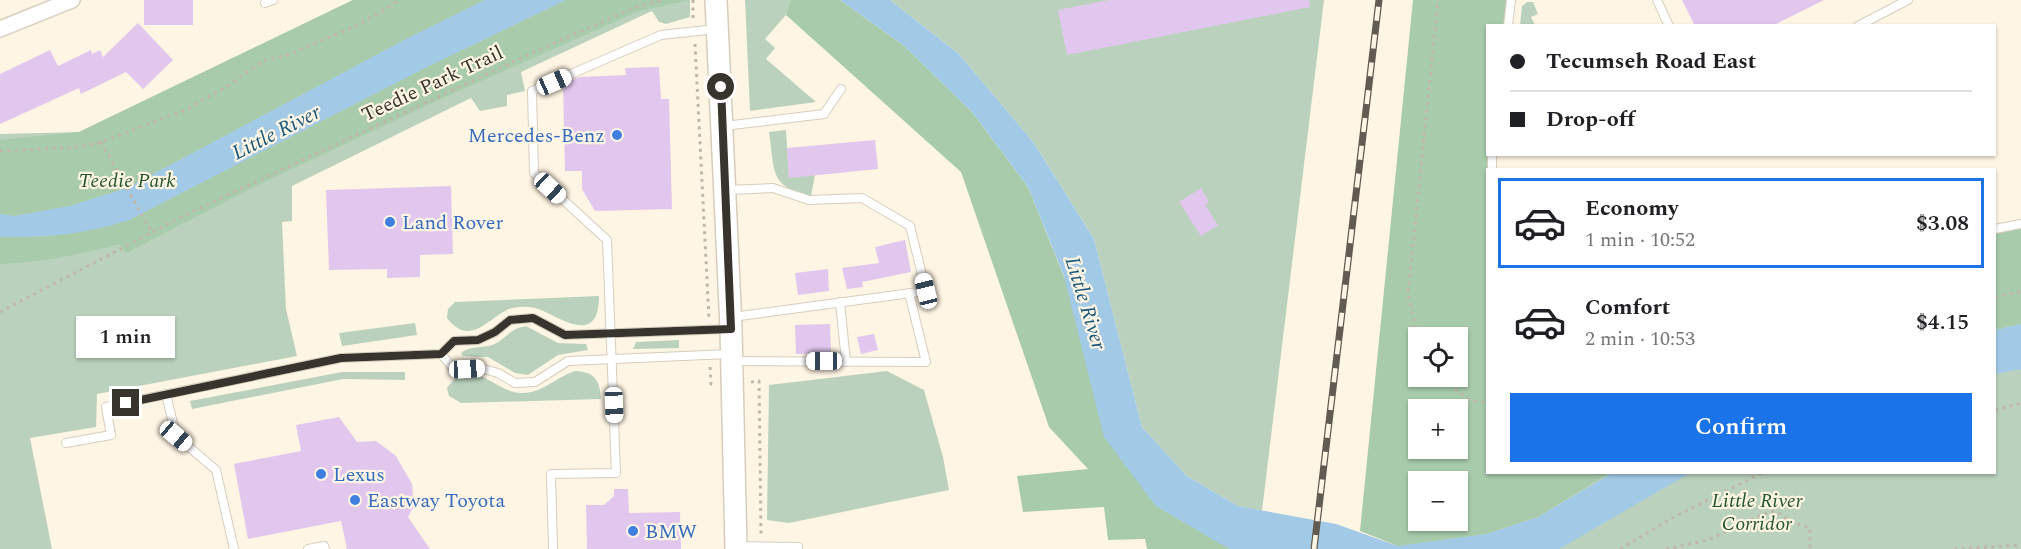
<!DOCTYPE html>
<html lang="en">
<head>
<meta charset="utf-8">
<style>
  :root { --surface:#fff; --page:#f2f2f2; --text:#202124; --muted:#757577; --line:#e0e0e0; --accent:#1a73e8 }
  body { margin:0; font-family:Spectral,serif; background:var(--page); color:var(--text); height:100vh; display:flex; flex-direction:column; font-size:22px; white-space:nowrap }
  * { box-sizing:border-box; margin:0 }
  p { font-size:20px; color:var(--muted) }
  .icon { flex:none; width:33px; height:33px; fill:none; stroke:currentColor; stroke-width:2; stroke-linecap:round; stroke-linejoin:round }
  .map { position:relative; flex:1; overflow:hidden }
  .side { position:absolute; left:1486px; top:168px; width:510px; height:306px; display:flex; flex-direction:column; background:var(--surface); border-radius:0px; box-shadow:0 2px 4px #0004 }
  .side>* { flex:none }
  .hud { position:absolute; left:1486px; top:24px; width:510px; height:132px; border-radius:0px; box-shadow:0 2px 4px #0004; display:grid; align-content:center; height:132px; padding:0 24px; background:var(--surface) }
  .fabs { position:absolute; left:1408px; top:327px; display:grid; gap:12px }
  .fabs a { display:grid; place-items:center; width:60px; height:60px; border-radius:0px; background:var(--surface); box-shadow:0 2px 4px #0004; font-size:30px }
  .end { position:absolute; width:27px; height:27px; margin:-14px; border:8px solid #37332d; background:#fff; box-shadow:0 0 0 3px #fff }
  .from { border-radius:50% }
  .bubble { position:absolute; height:42px; border-radius:0px; background:var(--surface); box-shadow:0 2px 4px #0004; font-size:20px; font-weight:600; line-height:42px; text-align:center }
  .car { position:absolute; width:18px; height:36px; margin:-18px -9px; border-radius:8px; box-shadow:0 0 4px 2px #0007; background:linear-gradient(#fff 24%,#345 0 40%,#fff 0 76%,#345 0 86%,#fff 0) }
  .hud b { display:flex; align-items:center; gap:21px; height:57px; font-size:22px }
  .hud b+b { border-top:2px solid var(--line) }
  .hud i { width:15px; height:15px; background:var(--text) }
  ul { padding:10px 0 0; list-style:none }
  li { display:flex; align-items:center; gap:18px; height:90px; margin:0 12px 9px; padding:0 12px; border:3px solid transparent; border-radius:0px }
  li div { flex:1 }
  li b { display:block; font-size:22px }
  li em { font-style:normal; font-weight:600 }
  li.on { border-color:var(--accent) }
  li>.icon { width:54px; height:54px; stroke-width:1.5 }
  .button { display:flex; gap:12px; margin-top:auto; padding:12px 24px }
  .button a { flex:1; height:69px; border-radius:0px; background:var(--accent); color:#fff; font-size:24px; font-weight:600; line-height:69px; text-align:center }
  .map>svg:first-child { display:block }
  .green { fill:#bad2bd }
  .forest { fill:#a7cbab; fill-rule:evenodd }
  .water { fill:#a2cae6 }
  .building { fill:#e1c7ed }
  .lines { fill:none; stroke-linecap:round; stroke-linejoin:round }
  .lane-casing { stroke:#d7cdbd; stroke-width:10 }
  .street-casing { stroke:#d7cdbd; stroke-width:18 }
  .secondary-casing { stroke:#d7cdbd; stroke-width:24 }
  .path { stroke:#bfb7aa; stroke-width:3; stroke-dasharray:3 4.5; stroke-linecap:butt }
  .lane { stroke:#fff; stroke-width:8 }
  .street { stroke:#fff; stroke-width:15 }
  .secondary { stroke:#fff; stroke-width:21 }
  .rail-casing { stroke:#615b53; stroke-width:7 }
  .rail { stroke:#fff5e4; stroke-width:4.5; stroke-dasharray:14; stroke-linecap:butt }
  .route { stroke:#37332d; stroke-width:8 }
  .shop-dot { fill:#3f7fe0; stroke:#fff5e4; stroke-width:2 }
  .labels { text-anchor:middle; stroke-width:4.5; stroke-linejoin:round; paint-order:stroke }
  .street-label { font-size:20px; fill:#37332d; stroke:#fff5e4 }
  .shop-label { font-size:20px; fill:#366cbe; stroke:#fff5e4; text-anchor:start }
  .park-label { font-size:20px; font-style:italic; fill:#22562d; stroke:#fff5e4 }
  .water-label { font-size:21px; font-style:italic; fill:#19597e; stroke:#fff5e4 }
</style>
</head>
<body>
<div class="map">
<svg width="2021" height="549" viewBox="0 0 2021 549">
  <rect width="100%" height="100%" fill="#fff5e4"/>
  <!-- green -->
  <g class="green">
    <polygon points="353,0 690,0 690,17 666,24 659,22 652,11 521,72 525,91 507,95 507,106 480,111 471,98 292,186 292,221 282,222 286,309 297,356 97,394 96,427 30,438 52,549 0,549 0,134 79,132"/>
    <polygon points="745,0 790,0 786,15 765,39 775,48 766,59 816,102 750,111"/>
    <polygon points="890,0 1324,0 1262,511 1238,506 1187,476 1142,427 1094,239 1034,143 959,54"/>
    <polygon points="1527,2 1533,2 1538,14 1531,17 1535,25 1520,25 1522,6"/>
    <path d="M786,130L789,177L815,175L811,196C768,187 775,169 769,132Z"/>
    <path d="M599,296C599,344 565,321 541,310C532,306 519,306 509,309C488,318 470,348 447,318L448,309L455,302Z"/>
    <polygon points="415,323 417,335 342,346 339,333"/>
    <polygon points="2021,324 2021,549 1358,549 1487,534 1538,517 1610,473 1995,472 1995,330"/>
    <path d="M526,326L558,343L586,344L588,350L558,355L528,375L515,373L488,357L463,356L461,354C465,346 483,348 492,345C507,339 508,329 526,326Z"/>
    <polygon points="679,340 679,348 633,349 636,342"/>
    <path d="M576,371C595,372 600,381 601,399L461,403L449,396L447,388C471,352 495,393 521,393C542,394 557,376 576,371Z"/>
    <polygon points="887,371 924,390 943,457 949,490 789,523 767,520 769,385"/>
    <polygon points="342,372 405,372 405,380 343,379 192,409 190,401"/>
  </g>
  <!-- forest -->
  <g class="forest">
    <polygon points="353,0 485,0 408,38 127,188 70,206 15,216 0,214 0,140 79,132"/>
    <path d="M566,0H690L639,11L443,98L260,184L126,253L119,244C79,255 42,262 0,264V237H45L129,220L429,66Z"/>
    <polygon points="790,0 840,0 903,45 972,112 1028,187 1156,506 1231,549 1147,549 1145,539 1108,540 1104,507 1023,512 1017,476 1088,469 1049,427 961,172 786,15"/>
    <path d="M1413,0H1511L1508,25L1488,26V154L1492,155V169L1488,170V472L1610,473L1538,517L1487,534L1398,546L1360,531ZM1419,338H1458V376H1419ZM1419,410H1458V448H1419ZM1419,482H1458V520H1419Z"/>
    <polygon points="2021,224 2021,324 1995,330 1995,229"/>
  </g>
  <!-- water -->
  <g class="water">
    <path d="M485,0H566L429,66L129,220C81,235 50,237 0,237V214L15,216L70,206L127,188L408,38Z"/>
    <polygon points="840,0 890,0 959,54 1034,143 1094,239 1142,427 1187,476 1238,506 1336,524 1398,546 1487,534 1538,517 1612,473 1690,473 1559,549 1231,549 1224,546 1156,506 1104,437 1064,276 1028,187 972,112 903,45"/>
    <polygon points="2021,324 2021,369 1995,374 1995,330"/>
  </g>
  <!-- building -->
  <g class="building">
    <rect x="144" y="0" width="49" height="25"/>
    <polygon points="1109,0 1309,0 1310,7 1067,55 1058,10"/>
    <polygon points="1682,0 1824,0 1772,26 1695,26"/>
    <polygon points="138,23 173,60 143,89 126,72 81,94 79,88 0,124 0,74 50,50 58,66 91,50 92,54 100,50 103,57"/>
    <polygon points="659,67 661,99 669,99 672,209 595,211 582,189 582,171 565,171 563,84 579,77 626,75 625,68"/>
    <polygon points="875,140 878,169 789,178 787,148"/>
    <polygon points="451,186 453,254 420,255 420,277 387,278 387,269 329,270 326,190"/>
    <polygon points="1201,188 1209,202 1205,205 1218,225 1201,236 1179,202"/>
    <polygon points="905,240 911,272 862,282 863,287 847,289 842,268 879,263 875,247"/>
    <polygon points="828,269 829,291 798,295 795,273"/>
    <polygon points="830,324 831,353 796,354 795,325"/>
    <polygon points="874,334 878,350 861,354 857,337"/>
    <polygon points="339,417 357,442 376,441 396,456 412,484 414,506 408,517 430,549 347,549 341,521 248,539 234,464 301,451 296,425"/>
    <polygon points="614,489 628,489 629,513 680,512 681,549 587,549 586,505 604,505 614,496"/>
  </g>
  <g class="lines">
    <!-- lane casing -->
    <g class="lane-casing">
      <g id="lane">
        <polyline points="1657,0 1669,26"/>
        <polyline points="265,3 273,0"/>
        <polyline points="1508,26 1511,0"/>
        <polyline points="1858,26 1908,0"/>
        <polyline points="724,126 824,114 841,89"/>
        <polyline points="1492,154 1492,170"/>
        <polyline points="726,190 773,188 809,200 862,198 910,226 926,291 732,317"/>
        <polyline points="1995,229 2021,224"/>
        <polyline points="840,302 846,362"/>
        <polyline points="441,354 454,369 480,368 498,373 515,383 535,382 568,361 729,354"/>
        <polyline points="734,361 926,362 909,293"/>
        <polyline points="166,394 176,436 216,470 234,549"/>
        <polyline points="66,443 111,435 106,407 341,358 441,354 454,341 478,340 495,332 510,320 533,318 565,335 729,329"/>
        <polyline points="738,546 798,547"/>
        <polyline points="308,549 324,546 325,549"/>
        <polyline points="553,549 551,474 616,473 607,240 534,173 532,91 661,35 716,29"/>
      </g>
    </g>
    <!-- street casing -->
    <g class="street-casing">
      <polyline id="street" points="0,29 72,0"/>
    </g>
    <!-- secondary casing -->
    <g class="secondary-casing">
      <polyline id="secondary" points="716,0 731,329 736,549"/>
    </g>
    <!-- path -->
    <g class="path">
      <polyline points="693,0 693,19"/>
      <polyline points="695,44 709,319"/>
      <polyline points="101,142 152,233"/>
      <polyline points="0,151 80,147 101,142 183,111 229,85 263,61 290,54 356,26 400,0"/>
      <polyline points="1995,297 2021,291"/>
      <polyline points="0,312 189,213 547,46 636,7 663,0"/>
      <polyline points="1419,343 1408,294 1438,0"/>
      <polyline points="710,367 711,384 715,384"/>
      <polyline points="1437,376 1471,401 1488,403"/>
      <polyline points="751,382 759,381 761,535"/>
      <polyline points="1995,410 2021,403"/>
      <polyline points="1620,549 1674,517 1764,472"/>
      <polyline points="1666,549 1708,540 1768,512 1776,511 1791,522 1810,528 1810,549"/>
      <polyline points="1954,549 2021,545"/>
    </g>
    <!-- lane -->
    <use href="#lane" class="lane"/>
    <!-- street -->
    <use href="#street" class="street"/>
    <!-- secondary -->
    <use href="#secondary" class="secondary"/>
    <!-- rail casing -->
    <g class="rail-casing">
      <polyline id="rail" points="1314,549 1379,0"/>
    </g>
    <!-- rail -->
    <use href="#rail" class="rail"/>
  </g>
  <g class="lines">
    <!-- route -->
    <polyline class="route" points="126,403 341,358 441,354 454,341 478,340 495,332 510,320 533,318 565,335 731,329 721,87"/>
  </g>
  <!-- markers -->
  <g class="shop-dot">
    <circle cx="617" cy="135" r="6"/>
    <circle cx="390" cy="222" r="6"/>
    <circle cx="321" cy="474" r="6"/>
    <circle cx="355" cy="500" r="6"/>
    <circle cx="633" cy="531" r="6"/>
  </g>
  <g class="labels">
    <!-- street labels -->
    <g class="street-label">
      <text transform="translate(432 83) rotate(-25)" y="7">Teedie Park Trail</text>
    </g>
    <!-- shop labels -->
    <g class="shop-label">
      <text x="605" y="142" text-anchor="end">Mercedes-Benz</text>
      <text x="402" y="229">Land Rover</text>
      <text x="333" y="481">Lexus</text>
      <text x="367" y="507">Eastway Toyota</text>
      <text x="645" y="538">BMW</text>
    </g>
    <!-- park labels -->
    <g class="park-label">
      <text x="127" y="187">Teedie Park</text>
      <text x="1757" y="507">Little River<tspan x="1757" dy="23">Corridor</tspan></text>
    </g>
    <!-- water labels -->
    <g class="water-label">
      <text transform="translate(276 132) rotate(-27)" y="7">Little River</text>
      <text transform="translate(1086 303) rotate(73)" y="7">Little River</text>
    </g>
  </g>
</svg>
<div class="fabs">
<a><svg class="icon" aria-label="locate" viewBox="0 0 24 24"><circle cx="12" cy="12" r="6"/><path d="M12 2v4M12 18v4M2 12h4M18 12h4"/></svg></a>
<a>+</a>
<a>−</a>
</div>
<i class="end from" style="left:721px;top:87px"></i>
<i class="end" style="left:126px;top:403px"></i>
<div class="bubble" style="left:76px;top:316px;width:99px">1 min</div>
<i class="car" style="left:554px;top:82px;rotate:66deg"></i>
<i class="car" style="left:550px;top:188px;rotate:133deg"></i>
<i class="car" style="left:926px;top:291px;rotate:346deg"></i>
<i class="car" style="left:824px;top:361px;rotate:270deg"></i>
<i class="car" style="left:467px;top:369px;rotate:87deg"></i>
<i class="car" style="left:614px;top:405px;rotate:178deg"></i>
<i class="car" style="left:176px;top:436px;rotate:130deg"></i>
<div class="hud">
<b><i class="from"></i>Tecumseh Road East</b>
<b><i></i>Drop-off</b>
</div>
<section class="side">
<ul>
<li class="on"><svg class="icon" aria-label="car" viewBox="0 0 24 24"><path d="M5 17H2v-5l4-1 3-4h7l3 4 3 1v5h-3M9 17h6M6 11h13"/><circle cx="7" cy="17" r="2"/><circle cx="17" cy="17" r="2"/></svg><div><b>Economy</b><p>1 min · 10:52</p></div><em>$3.08</em></li>
<li><svg class="icon" aria-label="car" viewBox="0 0 24 24"><path d="M5 17H2v-5l4-1 3-4h7l3 4 3 1v5h-3M9 17h6M6 11h13"/><circle cx="7" cy="17" r="2"/><circle cx="17" cy="17" r="2"/></svg><div><b>Comfort</b><p>2 min · 10:53</p></div><em>$4.15</em></li>
</ul>
<div class="button"><a>Confirm</a></div>
</section>
</div>
</body>
</html>
